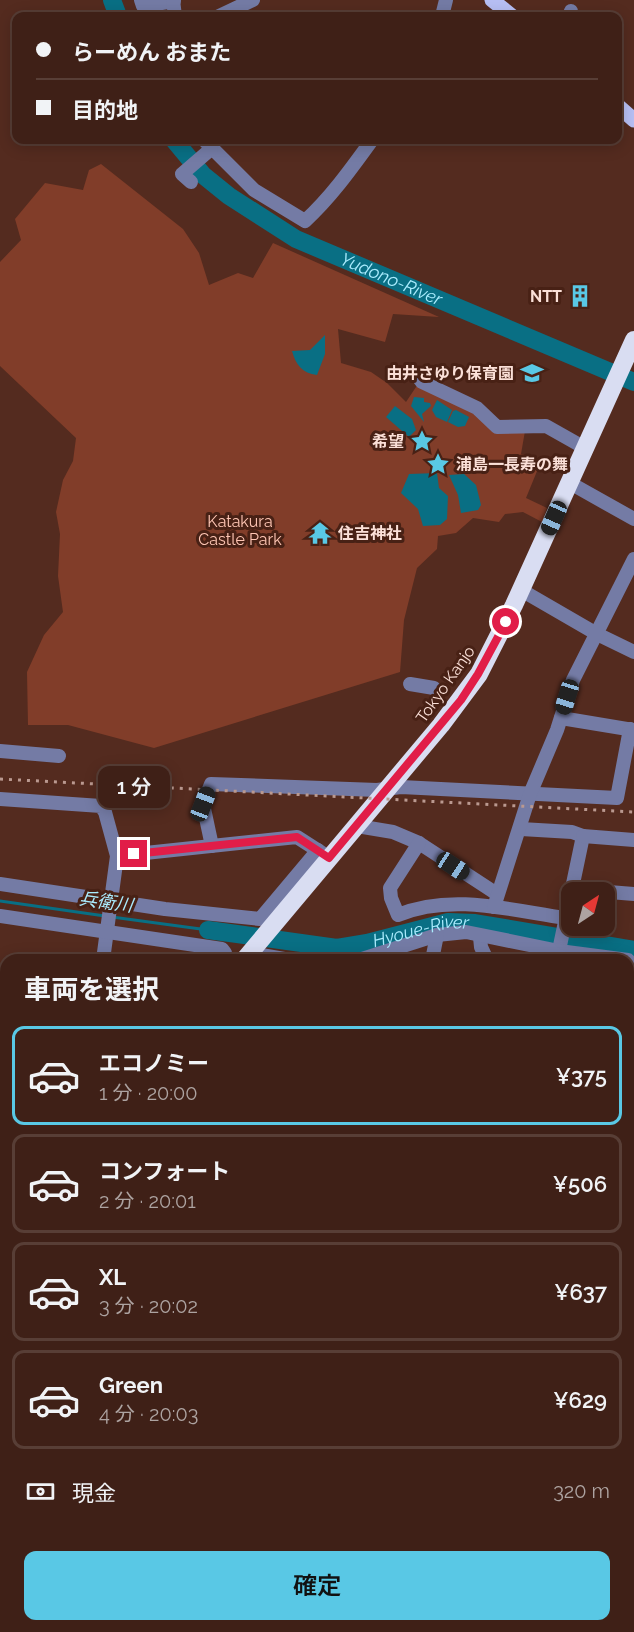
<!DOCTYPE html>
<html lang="ja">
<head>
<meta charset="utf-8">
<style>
  :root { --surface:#3f2017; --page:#462820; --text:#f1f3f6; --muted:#ada3a1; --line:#583e36; --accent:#59c8e5 }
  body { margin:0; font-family:Raleway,"Noto Sans JP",sans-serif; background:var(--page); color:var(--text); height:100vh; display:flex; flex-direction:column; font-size:22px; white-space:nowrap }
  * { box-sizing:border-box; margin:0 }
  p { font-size:20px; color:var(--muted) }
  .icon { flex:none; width:33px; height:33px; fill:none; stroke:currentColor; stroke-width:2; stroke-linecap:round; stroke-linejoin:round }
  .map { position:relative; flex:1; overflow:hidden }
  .details { position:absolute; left:0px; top:954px; width:634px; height:678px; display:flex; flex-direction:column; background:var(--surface); border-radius:18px 18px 0 0; box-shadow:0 3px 15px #0003,0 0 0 2px var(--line) }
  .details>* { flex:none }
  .top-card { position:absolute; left:12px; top:12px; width:610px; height:132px; border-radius:12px; box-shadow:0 3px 15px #0003,0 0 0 2px var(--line); display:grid; align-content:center; height:132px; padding:0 24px; background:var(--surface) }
  .needle { width:39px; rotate:36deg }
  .controls { position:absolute; left:561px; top:882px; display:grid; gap:12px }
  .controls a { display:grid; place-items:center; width:54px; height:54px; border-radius:12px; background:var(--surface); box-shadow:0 3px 15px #0003,0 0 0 2px var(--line); font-size:30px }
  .end { position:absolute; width:27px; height:27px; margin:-14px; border:8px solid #e11d48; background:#fff; box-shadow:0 0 0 3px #fff }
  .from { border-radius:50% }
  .bubble { position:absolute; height:42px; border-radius:12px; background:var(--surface); box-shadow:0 3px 15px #0003,0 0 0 2px var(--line); font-size:20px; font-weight:600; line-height:42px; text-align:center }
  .car { position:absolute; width:18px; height:36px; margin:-18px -9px; border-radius:8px; box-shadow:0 0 4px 2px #0007; background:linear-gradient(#222 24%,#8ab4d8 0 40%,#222 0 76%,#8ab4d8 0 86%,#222 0) }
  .top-card b { display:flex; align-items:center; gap:21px; height:57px; font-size:22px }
  .top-card b+b { border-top:2px solid var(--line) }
  .top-card i { width:15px; height:15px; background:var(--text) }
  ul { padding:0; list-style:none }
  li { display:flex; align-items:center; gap:18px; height:99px; margin:0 12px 9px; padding:0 12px; border:3px solid var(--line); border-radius:12px }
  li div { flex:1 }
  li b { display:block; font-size:22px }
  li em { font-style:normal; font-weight:600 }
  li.on { border-color:var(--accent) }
  li>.icon { width:54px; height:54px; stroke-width:1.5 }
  h2 { padding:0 24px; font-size:27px; line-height:72px }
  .pay { display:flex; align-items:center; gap:15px; height:66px; padding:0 24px; font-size:22px }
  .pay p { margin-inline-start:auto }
  .button { display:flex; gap:12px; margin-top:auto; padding:12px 24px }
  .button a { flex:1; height:69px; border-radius:12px; background:var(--accent); color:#111; font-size:24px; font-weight:600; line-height:69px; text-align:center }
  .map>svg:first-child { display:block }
  .green { fill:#813d29 }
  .water { fill:#096f84 }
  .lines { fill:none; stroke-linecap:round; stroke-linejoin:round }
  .stream { stroke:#096f84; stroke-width:3 }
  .river { stroke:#096f84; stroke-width:18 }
  .minor { stroke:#747ba5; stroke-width:14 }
  .major { stroke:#b7bff4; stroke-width:15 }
  .highway { stroke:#d9ddf2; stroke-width:18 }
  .rail { stroke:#ba9990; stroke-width:3; stroke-dasharray:3 6; stroke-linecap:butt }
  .route { stroke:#e11d48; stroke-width:8 }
  .labels { text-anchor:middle; stroke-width:6; stroke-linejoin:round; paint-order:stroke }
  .poi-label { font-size:16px; font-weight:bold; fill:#fbe0d8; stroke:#482115; text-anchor:end }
  .park-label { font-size:16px; fill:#ffc6b4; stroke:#482115 }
  .street-label { font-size:16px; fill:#fbe0d8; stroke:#482115 }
  .water-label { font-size:18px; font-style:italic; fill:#aaecfe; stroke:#482115 }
</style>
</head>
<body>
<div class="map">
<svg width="634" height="1632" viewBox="0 0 634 1632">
  <rect width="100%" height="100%" fill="#542b1f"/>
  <!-- green -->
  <g class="green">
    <polygon points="101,164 183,229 199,253 209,285 238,273 253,278 273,243 439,317 393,314 385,342 338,329 341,363 371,372 387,383 406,402 418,384 525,431 521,454 542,459 526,498 547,508 542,522 523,512 505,514 499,522 473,518 456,533 438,536 437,549 417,568 404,620 400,672 154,748 68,725 28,725 27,672 44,635 63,612 58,576 60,534 56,512 63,480 73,461 76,438 0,366 0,262 21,240 15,219 45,183 83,190 89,170"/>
    <polygon points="628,1284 634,1291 634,1632 628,1624"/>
    <polygon points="6,1432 6,1626 127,1626 125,1632 0,1632 0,1434"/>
  </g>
  <!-- water -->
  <g class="water">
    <path d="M325,335V354L317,375C302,373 296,365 292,351L310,350Z"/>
    <polygon points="414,397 424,398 424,402 430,403 431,406 422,414 424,422 411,406"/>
    <polygon points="437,400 452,410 447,422 436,417 432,410"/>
    <polygon points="395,406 412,419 416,430 409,437 386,417"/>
    <polygon points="456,410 469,417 465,426 458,427 448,422 453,411"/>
    <polygon points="437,473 439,488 448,496 447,519 440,525 423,526 418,509 401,493 409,474"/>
    <polygon points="464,474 476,485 481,505 478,510 461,513 458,495 449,475"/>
  </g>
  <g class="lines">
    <!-- stream -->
    <g class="stream">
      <polyline points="0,901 105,916"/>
      <polyline points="112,917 208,930"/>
      <polyline points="0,1396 6,1393"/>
    </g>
    <!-- river -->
    <g class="river">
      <polyline points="112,0 118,16"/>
      <path id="s1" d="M174,140L203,175L229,196L296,239L634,382"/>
      <path id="s2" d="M208,930L337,948L367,943L448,922L475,923L634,950"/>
    </g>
    <!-- minor -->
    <g class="minor">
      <polyline points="141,0 143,6 174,1"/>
      <polyline points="173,0 175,16"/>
      <polyline points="219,16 253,0"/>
      <polyline points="442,16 446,0"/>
      <polyline points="569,16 571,11"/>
      <path d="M204,140L254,190L305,221C331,197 351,169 372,140"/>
      <polyline points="191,182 182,174 211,149"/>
      <polyline points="416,374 422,382 477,408 497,427 546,426 585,448"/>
      <polyline points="570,483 634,519"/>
      <polyline points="521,590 597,634 634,652"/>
      <polyline points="410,684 434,688"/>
      <polyline points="561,718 634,730"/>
      <polyline points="0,751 59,756"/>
      <polyline points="0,799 101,806 105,812 117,856 103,960"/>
      <polyline points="357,826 393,832 419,843 497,894"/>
      <polyline points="521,829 572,832 583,836 557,960"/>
      <polyline points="583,836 634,840"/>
      <path d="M419,843L390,888L391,898L398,915C451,893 510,910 565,918"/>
      <polyline points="212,846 203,804 211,784 377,790 401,787 617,798 630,729"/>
      <polyline points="117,856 297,837 325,855"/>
      <polyline points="0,884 165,909 260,919 318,850"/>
      <polyline points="572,889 634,894"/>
      <polyline points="494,907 530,794 557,730 573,680 634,559"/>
      <polyline points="0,916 222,949 225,953 224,960"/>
      <polyline points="480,937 481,947 487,960"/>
      <polyline points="250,953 290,960"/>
      <polyline points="359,960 437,935 466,932 559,951 628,960"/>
      <polyline points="432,960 437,935"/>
      <polyline points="628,1068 634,1066"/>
      <polyline points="0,1115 6,1104"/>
      <polyline points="628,1180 634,1187"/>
      <polyline points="0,1425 6,1424"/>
      <polyline points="362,1626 363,1632"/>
      <polyline points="518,1626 520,1632"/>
      <polyline points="578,1626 580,1632"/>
      <polyline points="425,1632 426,1626"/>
    </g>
    <!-- major -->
    <g class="major">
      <polyline points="492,0 512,16"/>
      <polyline points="618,106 634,120"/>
    </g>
    <!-- highway -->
    <g class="highway">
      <polyline points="244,960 441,725 479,674 514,605 634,340"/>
      <polyline points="0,1207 6,1203"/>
    </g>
    <!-- rail -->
    <polyline class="rail" points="0,779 634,812"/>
  </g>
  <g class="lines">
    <!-- route -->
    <polyline class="route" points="134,854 297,837 329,858 461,700 478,674 506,622"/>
  </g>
  <!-- icons -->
  <defs>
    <g id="building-bare" transform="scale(1.8)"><path d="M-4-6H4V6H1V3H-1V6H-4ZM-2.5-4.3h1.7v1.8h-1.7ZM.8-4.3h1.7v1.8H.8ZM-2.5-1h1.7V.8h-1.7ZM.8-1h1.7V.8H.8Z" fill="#59c8e5" stroke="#482115" stroke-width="2.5" paint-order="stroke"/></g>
    <g id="school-bare" transform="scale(1.8)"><path d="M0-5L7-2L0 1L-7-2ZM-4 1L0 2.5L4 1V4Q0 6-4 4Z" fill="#59c8e5" stroke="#482115" stroke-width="2.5" paint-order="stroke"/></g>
    <g id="sight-bare" transform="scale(1.8)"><path d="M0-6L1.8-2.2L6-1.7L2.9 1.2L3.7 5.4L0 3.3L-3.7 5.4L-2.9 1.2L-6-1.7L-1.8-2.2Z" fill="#59c8e5" stroke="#482115" stroke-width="2.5" paint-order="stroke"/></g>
    <g id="temple-bare" transform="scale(1.8)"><path d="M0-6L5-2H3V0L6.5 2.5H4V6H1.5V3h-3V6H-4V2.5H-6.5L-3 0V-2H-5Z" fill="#59c8e5" stroke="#482115" stroke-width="2.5" paint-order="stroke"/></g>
  </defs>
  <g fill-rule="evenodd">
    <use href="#building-bare" x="580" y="296"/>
    <use href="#school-bare" x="532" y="373"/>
    <use href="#sight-bare" x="422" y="441"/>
    <use href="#sight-bare" x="438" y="464"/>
    <use href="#temple-bare" x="320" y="533"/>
  </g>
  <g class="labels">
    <!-- poi labels -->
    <g class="poi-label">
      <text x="562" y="302">NTT</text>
      <text x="514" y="379">由井さゆり保育園</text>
      <text x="404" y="447">希望</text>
      <text x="456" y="470" text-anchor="start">浦島一長寿の舞</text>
      <text x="338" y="539" text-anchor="start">住吉神社</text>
    </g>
    <!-- park labels -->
    <g class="park-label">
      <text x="240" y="527">Katakura<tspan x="240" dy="18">Castle Park</tspan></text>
    </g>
    <!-- street labels -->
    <g class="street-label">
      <text transform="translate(445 684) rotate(-55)" y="6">Tokyo Kanjo</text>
    </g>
    <!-- water labels -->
    <g class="water-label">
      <text dy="6" stroke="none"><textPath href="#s1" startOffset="262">Yudono-River</textPath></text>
      <text transform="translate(106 902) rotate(8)" y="6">兵衛川</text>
      <text dy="6" stroke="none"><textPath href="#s2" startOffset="216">Hyoue-River</textPath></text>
    </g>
  </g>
</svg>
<div class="controls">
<a><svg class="needle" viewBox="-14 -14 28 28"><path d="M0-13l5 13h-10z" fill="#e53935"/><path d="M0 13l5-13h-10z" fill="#ada3a1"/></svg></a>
</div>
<i class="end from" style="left:506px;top:622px"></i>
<i class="end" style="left:134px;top:854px"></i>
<div class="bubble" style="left:98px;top:766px;width:72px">1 分</div>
<i class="car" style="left:554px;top:518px;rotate:204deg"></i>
<i class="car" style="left:567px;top:697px;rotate:197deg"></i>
<i class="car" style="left:203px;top:804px;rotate:21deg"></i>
<i class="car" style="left:453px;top:866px;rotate:123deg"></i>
<div class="top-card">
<b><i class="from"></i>らーめん おまた</b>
<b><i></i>目的地</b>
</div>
<section class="details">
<h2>車両を選択</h2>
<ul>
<li class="on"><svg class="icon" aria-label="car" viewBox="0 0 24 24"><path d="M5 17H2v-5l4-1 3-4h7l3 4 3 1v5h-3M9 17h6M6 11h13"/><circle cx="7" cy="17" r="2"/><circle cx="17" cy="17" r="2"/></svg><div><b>エコノミー</b><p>1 分 · 20:00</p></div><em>¥375</em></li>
<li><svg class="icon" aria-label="car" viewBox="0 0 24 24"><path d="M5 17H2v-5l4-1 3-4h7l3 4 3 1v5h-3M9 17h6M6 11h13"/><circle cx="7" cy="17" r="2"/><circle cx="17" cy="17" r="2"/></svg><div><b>コンフォート</b><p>2 分 · 20:01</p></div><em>¥506</em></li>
<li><svg class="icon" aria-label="car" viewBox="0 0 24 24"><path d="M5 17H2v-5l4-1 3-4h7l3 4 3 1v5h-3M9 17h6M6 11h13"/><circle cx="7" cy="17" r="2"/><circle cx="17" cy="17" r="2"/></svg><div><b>XL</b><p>3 分 · 20:02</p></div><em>¥637</em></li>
<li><svg class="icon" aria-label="car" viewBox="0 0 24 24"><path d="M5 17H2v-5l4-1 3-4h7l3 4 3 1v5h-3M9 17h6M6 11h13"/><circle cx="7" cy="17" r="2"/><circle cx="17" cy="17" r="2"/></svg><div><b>Green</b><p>4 分 · 20:03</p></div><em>¥629</em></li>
</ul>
<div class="pay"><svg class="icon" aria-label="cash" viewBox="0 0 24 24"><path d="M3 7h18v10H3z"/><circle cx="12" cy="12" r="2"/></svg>現金<p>320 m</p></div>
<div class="button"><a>確定</a></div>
</section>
</div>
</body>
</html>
